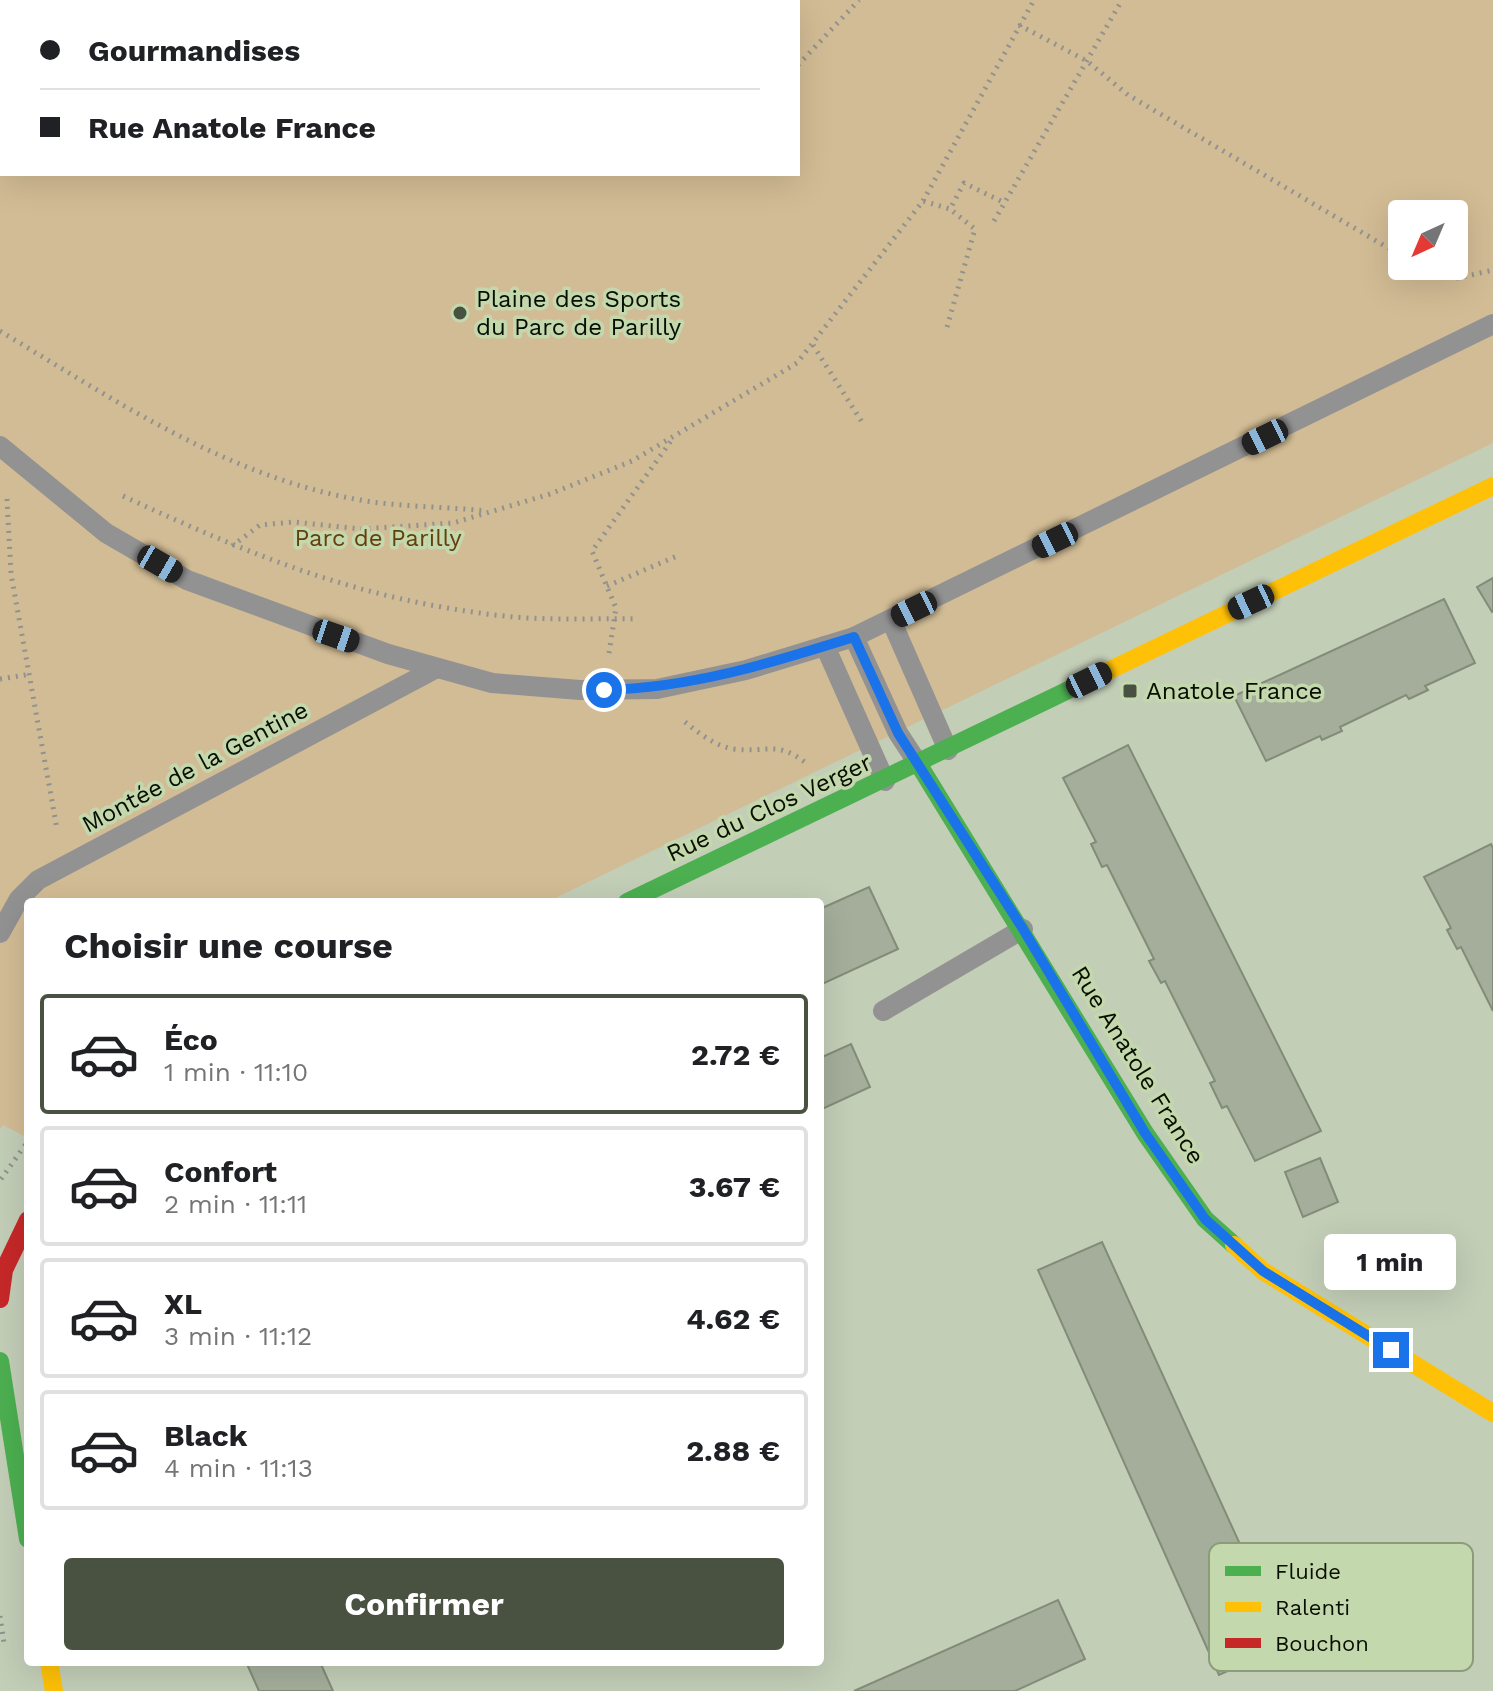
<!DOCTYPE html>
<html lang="fr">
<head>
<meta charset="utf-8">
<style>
  :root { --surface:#fff; --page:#f2f2f2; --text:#202124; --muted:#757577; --line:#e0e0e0; --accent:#495141 }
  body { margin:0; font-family:"Work Sans",sans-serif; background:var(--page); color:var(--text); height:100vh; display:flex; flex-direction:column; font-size:30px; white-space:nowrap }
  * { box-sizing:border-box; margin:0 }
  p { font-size:26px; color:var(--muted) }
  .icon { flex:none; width:44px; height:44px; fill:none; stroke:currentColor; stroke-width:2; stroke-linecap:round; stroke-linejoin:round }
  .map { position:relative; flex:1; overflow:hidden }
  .details { position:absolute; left:24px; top:898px; width:800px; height:768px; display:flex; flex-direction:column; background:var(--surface); border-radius:8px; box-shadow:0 8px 32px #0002 }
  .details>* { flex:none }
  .guide { position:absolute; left:0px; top:0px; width:800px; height:176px; box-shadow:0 8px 32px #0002; display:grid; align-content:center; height:176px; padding:0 40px; background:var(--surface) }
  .needle { width:52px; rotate:224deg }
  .tools { position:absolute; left:1388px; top:200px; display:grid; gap:16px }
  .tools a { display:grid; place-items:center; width:80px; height:80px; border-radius:8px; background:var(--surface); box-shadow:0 8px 32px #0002; font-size:40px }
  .end { position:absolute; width:36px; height:36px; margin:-18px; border:10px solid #1a73e8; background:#fff; box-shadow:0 0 0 4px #fff }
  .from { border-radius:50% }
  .bubble { position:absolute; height:56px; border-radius:8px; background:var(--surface); box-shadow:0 8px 32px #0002; font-size:26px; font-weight:700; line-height:56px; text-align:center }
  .car { position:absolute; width:24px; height:48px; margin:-24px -12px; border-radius:10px; box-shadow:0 0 6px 2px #0007; background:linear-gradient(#222 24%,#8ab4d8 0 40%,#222 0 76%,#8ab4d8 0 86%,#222 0) }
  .guide b { display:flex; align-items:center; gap:28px; height:76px; font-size:30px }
  .guide b+b { border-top:2px solid var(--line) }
  .guide i { width:20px; height:20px; background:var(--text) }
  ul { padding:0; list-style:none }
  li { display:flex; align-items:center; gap:24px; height:120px; margin:0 16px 12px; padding:0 24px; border:4px solid var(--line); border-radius:8px }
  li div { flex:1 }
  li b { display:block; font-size:30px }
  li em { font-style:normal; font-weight:700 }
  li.current { border-color:var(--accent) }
  li>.icon { width:72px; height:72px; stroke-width:1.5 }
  h2 { padding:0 40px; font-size:36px; line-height:96px }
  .action { display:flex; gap:16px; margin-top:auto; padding:16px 40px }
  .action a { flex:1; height:92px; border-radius:8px; background:var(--accent); color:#fff; font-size:32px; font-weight:700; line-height:92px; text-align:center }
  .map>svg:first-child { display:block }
  .green { fill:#d2bc95; fill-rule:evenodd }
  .building { fill:#a5ae9b; stroke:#838b79; stroke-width:2 }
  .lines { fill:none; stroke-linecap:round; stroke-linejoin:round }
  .path { stroke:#91928e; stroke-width:5; stroke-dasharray:2 6; stroke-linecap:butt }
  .lane { stroke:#939292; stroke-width:20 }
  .fast { stroke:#4caf50; stroke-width:18 }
  .slow { stroke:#ffc107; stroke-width:18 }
  .jam { stroke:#c62828; stroke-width:18 }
  .route { stroke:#1a73e8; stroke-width:10 }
  .poi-dot { fill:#495141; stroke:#c4d8ad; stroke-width:3 }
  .labels { text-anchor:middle; stroke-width:7; stroke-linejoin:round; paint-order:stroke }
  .poi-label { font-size:24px; fill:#080e02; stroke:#c4d8ad; text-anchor:start }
  .park-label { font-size:24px; fill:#643f0b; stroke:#c4d8ad }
  .street-label { font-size:24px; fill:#080e02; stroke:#c4d8ad }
  .key { fill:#c4d8ad; stroke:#8c9b7a; stroke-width:2 }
  .key-label { font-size:22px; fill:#080e02 }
</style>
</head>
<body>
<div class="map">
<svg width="1493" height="1691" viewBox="0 0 1493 1691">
  <rect width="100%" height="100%" fill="#c3ceb7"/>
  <!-- green -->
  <path class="green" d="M0,0H1493V443L547,902H28V1138L3,1125L0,1129ZM2,2H798V174H2ZM1402,214H1454V266H1402Z"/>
  <!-- building -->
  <g class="building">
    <polygon points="1493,578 1493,611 1492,612 1477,587"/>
    <polygon points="1444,599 1475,663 1425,686 1428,690 1409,699 1406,695 1340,727 1342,731 1322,740 1320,736 1266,761 1234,696"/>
    <polygon points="1128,745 1321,1131 1255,1161 1227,1106 1222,1108 1210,1083 1215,1081 1165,981 1161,983 1149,961 1154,959 1107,865 1102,867 1091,844 1096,842 1063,778"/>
    <polygon points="1491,844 1493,848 1493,1011 1461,947 1457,949 1447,930 1451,928 1424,877"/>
    <polygon points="869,887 898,949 820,985 820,909"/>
    <polygon points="851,1044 870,1087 820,1110 820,1058"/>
    <polygon points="1320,1158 1338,1202 1303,1217 1285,1172"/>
    <polygon points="1102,1242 1286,1645 1219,1675 1038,1270"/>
    <polygon points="1058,1600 1085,1659 1015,1691 854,1691"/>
    <polygon points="246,1662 320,1662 333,1691 259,1691"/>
  </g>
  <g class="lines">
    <!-- path -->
    <g class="path">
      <polyline points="1019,25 1087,61 1128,95 1402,256"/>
      <polyline points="798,65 859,0"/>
      <polyline points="923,201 1034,0"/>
      <polyline points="994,221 1122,0"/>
      <polyline points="1418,266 1458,278 1493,270"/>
      <polyline points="947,327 975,229 950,209"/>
      <path d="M0,331C118,402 233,481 372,502C410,507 449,507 487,511"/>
      <polyline points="813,345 862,422"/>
      <path d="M123,496C253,556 359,600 504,616C548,621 594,618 638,619"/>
      <polyline points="7,499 11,574 57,829"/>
      <polyline points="232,546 260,525 294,522 361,529 453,523 550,494 632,461 797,363 923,201 950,209 964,183 1005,203"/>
      <polyline points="607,586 677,556"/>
      <polyline points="609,653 616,608 592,551 673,438"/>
      <polyline points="0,679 31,674"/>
      <path d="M685,722C700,734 715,746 734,749C768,753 776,740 806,763"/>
      <polyline points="1,1179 28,1141"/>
      <polyline points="0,1616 4,1643"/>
    </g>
    <!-- lane -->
    <g class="lane">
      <polyline points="0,446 106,533 187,580 388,654 492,683 580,690 657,689 746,670 854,637 1493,324"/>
      <polyline points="891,620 948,750"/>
      <polyline points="854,637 898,733 919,765"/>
      <polyline points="825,646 885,781"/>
      <polyline points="0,933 19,899 38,880 435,669"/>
      <polyline points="883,1011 1023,929"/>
    </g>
    <!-- fast -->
    <g class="fast">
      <polyline points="919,765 1145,1133 1205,1219 1234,1245"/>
      <polyline points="627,902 1085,682"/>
      <polyline points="0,1361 28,1539"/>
    </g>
    <!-- slow -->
    <g class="slow">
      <polyline points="1085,682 1493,486"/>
      <polyline points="1234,1245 1263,1271 1493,1413"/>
      <polyline points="49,1662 54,1691"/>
    </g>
    <!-- jam -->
    <polyline class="jam" points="0,1299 4,1270 28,1220"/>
  </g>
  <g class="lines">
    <!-- route -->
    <path class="route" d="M604,690C691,688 771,663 854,637L898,733L1023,929L1145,1133L1205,1219L1263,1271L1391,1350"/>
  </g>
  <!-- markers -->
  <g class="poi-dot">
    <circle cx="460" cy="313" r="8"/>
    <rect x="1122" y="683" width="16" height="16" rx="4"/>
  </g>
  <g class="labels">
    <!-- poi labels -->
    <g class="poi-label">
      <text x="476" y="307">Plaine des Sports<tspan x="476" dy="28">du Parc de Parilly</tspan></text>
      <text x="1146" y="699">Anatole France</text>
    </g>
    <!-- park labels -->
    <g class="park-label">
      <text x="378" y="546">Parc de Parilly</text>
    </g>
    <!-- street labels -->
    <g class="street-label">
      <text transform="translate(195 767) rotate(-28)" y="8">Montée de la Gentine</text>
      <text transform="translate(769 808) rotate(-25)" y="8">Rue du Clos Verger</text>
      <text transform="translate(1138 1065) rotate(58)" y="8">Rue Anatole France</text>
    </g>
  </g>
  <!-- legend -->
  <rect x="1209" y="1543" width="264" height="128" rx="12" class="key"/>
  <rect x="1225" y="1566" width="36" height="10" fill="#4caf50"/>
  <rect x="1225" y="1602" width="36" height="10" fill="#ffc107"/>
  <rect x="1225" y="1638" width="36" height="10" fill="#c62828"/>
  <g class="key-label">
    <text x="1275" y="1579">Fluide</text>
    <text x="1275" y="1615">Ralenti</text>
    <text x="1275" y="1651">Bouchon</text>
  </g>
</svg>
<div class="tools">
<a><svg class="needle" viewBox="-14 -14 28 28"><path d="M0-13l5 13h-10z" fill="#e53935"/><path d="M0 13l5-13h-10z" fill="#757577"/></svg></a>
</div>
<i class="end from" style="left:604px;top:690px"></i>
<i class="end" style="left:1391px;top:1350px"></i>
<div class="bubble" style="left:1324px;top:1234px;width:132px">1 min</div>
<i class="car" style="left:1265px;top:437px;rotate:244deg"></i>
<i class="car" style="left:1055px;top:540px;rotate:244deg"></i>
<i class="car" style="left:160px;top:564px;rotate:120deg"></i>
<i class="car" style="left:1251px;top:602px;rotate:245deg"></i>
<i class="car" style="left:914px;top:609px;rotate:244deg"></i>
<i class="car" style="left:336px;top:636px;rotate:109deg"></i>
<i class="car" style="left:1089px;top:680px;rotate:64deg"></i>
<div class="guide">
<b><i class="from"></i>Gourmandises</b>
<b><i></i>Rue Anatole France</b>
</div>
<section class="details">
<h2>Choisir une course</h2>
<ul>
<li class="current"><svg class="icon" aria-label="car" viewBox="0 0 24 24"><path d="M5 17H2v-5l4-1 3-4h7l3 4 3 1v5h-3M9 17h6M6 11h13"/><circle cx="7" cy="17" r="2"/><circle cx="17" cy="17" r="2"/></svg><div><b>Éco</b><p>1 min · 11:10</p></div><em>2.72 €</em></li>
<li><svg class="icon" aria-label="car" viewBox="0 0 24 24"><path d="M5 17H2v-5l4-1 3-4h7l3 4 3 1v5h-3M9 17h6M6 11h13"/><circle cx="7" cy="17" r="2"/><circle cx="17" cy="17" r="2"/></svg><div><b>Confort</b><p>2 min · 11:11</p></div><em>3.67 €</em></li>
<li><svg class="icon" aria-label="car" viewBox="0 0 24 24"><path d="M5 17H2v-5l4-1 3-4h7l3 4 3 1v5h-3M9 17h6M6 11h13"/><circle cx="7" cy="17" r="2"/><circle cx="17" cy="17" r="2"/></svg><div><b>XL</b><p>3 min · 11:12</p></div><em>4.62 €</em></li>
<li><svg class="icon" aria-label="car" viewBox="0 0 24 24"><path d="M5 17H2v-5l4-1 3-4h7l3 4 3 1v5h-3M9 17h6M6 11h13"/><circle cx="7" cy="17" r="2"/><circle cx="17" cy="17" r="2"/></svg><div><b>Black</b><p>4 min · 11:13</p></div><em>2.88 €</em></li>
</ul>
<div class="action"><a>Confirmer</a></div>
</section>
</div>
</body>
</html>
